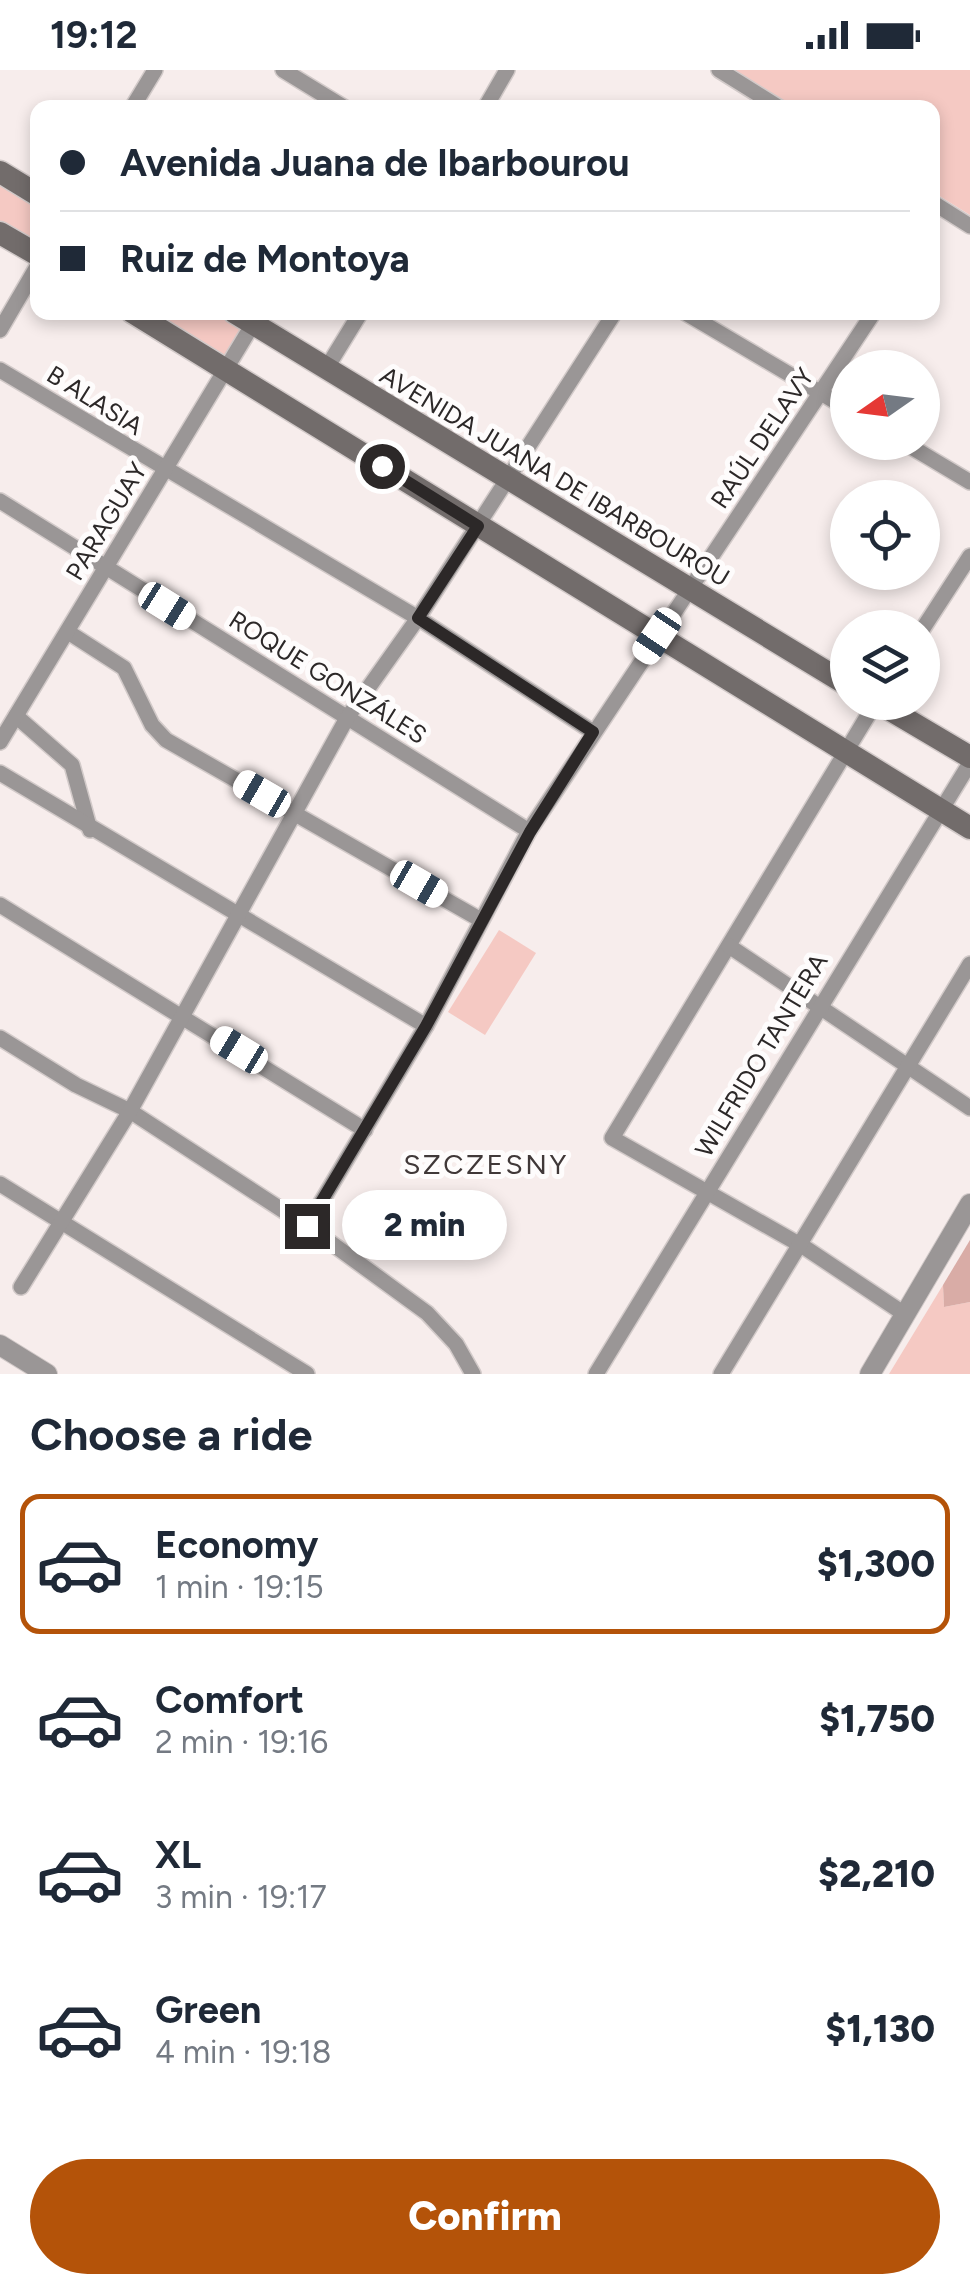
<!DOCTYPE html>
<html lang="en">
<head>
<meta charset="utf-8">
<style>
  :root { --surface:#fff; --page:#f2f2f3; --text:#1f2937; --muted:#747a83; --line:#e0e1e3; --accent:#b45309 }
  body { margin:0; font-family:Figtree,sans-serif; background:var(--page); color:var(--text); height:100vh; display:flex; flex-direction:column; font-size:38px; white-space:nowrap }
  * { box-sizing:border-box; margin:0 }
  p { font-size:32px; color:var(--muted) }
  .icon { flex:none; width:55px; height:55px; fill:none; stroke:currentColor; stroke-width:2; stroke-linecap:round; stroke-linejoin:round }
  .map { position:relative; height:1304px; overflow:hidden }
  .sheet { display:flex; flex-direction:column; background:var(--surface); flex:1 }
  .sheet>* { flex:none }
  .guide { position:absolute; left:30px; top:30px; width:910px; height:220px; border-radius:20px; box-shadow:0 5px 15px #0003; display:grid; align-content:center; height:220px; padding:0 30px; background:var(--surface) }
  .needle { width:65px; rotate:256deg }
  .controls { position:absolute; left:830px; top:280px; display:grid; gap:20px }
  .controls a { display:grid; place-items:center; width:110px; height:110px; border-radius:50%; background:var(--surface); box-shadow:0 5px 15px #0003; font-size:50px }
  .end { position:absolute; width:45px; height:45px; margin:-22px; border:12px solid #2c2828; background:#fff; box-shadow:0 0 0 5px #fff }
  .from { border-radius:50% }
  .bubble { position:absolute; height:70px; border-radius:35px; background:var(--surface); box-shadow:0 5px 15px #0003; font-size:32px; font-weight:800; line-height:70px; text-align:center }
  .car { position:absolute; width:30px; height:60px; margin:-30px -15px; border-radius:12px; box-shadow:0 0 8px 2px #0007; background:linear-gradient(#fff 24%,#345 0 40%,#fff 0 76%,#345 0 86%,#fff 0) }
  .guide b { display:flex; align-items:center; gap:35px; height:95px; font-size:38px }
  .guide b+b { border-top:2px solid var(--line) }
  .guide i { width:25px; height:25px; background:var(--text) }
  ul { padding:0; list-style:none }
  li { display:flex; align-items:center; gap:30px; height:140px; margin:0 20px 15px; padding:0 10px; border:5px solid transparent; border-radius:20px }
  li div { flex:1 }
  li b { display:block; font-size:38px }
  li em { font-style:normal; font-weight:800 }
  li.current { border-color:var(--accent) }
  li>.icon { width:90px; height:90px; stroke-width:1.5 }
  h2 { padding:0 30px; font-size:45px; line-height:120px }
  .action { display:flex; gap:20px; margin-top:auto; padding:20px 30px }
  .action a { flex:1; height:115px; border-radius:60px; background:var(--accent); color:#fff; font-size:40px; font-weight:800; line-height:115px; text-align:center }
  .status { display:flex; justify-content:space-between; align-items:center; height:70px; padding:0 50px; background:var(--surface); direction:ltr }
  .status svg { height:28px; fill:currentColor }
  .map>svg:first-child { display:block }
  .green { fill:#f5c9c3 }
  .forest { fill:#d9aca6 }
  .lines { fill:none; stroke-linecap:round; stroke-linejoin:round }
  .minor-casing { stroke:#d2cac9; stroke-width:18 }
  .tertiary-casing { stroke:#d2cac9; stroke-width:22 }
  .secondary-casing { stroke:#d2cac9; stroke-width:25 }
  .minor { stroke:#9a9696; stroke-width:15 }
  .tertiary { stroke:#9a9696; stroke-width:20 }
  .secondary { stroke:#726c6b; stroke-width:22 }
  .route { stroke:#2c2828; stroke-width:12 }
  .labels { text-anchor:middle; stroke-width:10; stroke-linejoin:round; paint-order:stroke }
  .street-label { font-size:25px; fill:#2c2828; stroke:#fefcfc }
  .neighbourhood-label { font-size:28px; letter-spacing:2.5px; fill:#403838; stroke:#fefcfc }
</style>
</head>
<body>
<div class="status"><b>19:12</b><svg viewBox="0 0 49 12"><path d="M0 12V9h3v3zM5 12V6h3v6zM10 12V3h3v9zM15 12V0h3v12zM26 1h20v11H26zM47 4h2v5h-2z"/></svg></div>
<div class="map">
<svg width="970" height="1304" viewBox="0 0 970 1304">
  <rect width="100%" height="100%" fill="#f7edec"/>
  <!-- green -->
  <g class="green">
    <polygon points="731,0 970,0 970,145 933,122 932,38 793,37"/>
    <polygon points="0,110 37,133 37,175 0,153"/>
    <polygon points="151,243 221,243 247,262 235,285 224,286"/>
    <polygon points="499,860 536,883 485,965 448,942"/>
    <polygon points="943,1215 944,1237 970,1232 970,1304 889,1304"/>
  </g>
  <!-- forest -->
  <polygon class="forest" points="970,1170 970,1232 944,1237 943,1215"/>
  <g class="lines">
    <!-- minor casing -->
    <g class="minor-casing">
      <g id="minor">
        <polyline points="283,0 345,38"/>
        <polyline points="719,0 780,38"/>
        <polyline points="132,38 155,0"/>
        <polyline points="485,38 507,0"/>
        <polyline points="932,132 970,156"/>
        <polyline points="684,242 848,339"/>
        <polyline points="0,260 38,195"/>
        <polyline points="326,299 361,242"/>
        <polyline points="0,300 418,548 593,662"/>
        <polyline points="903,372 970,412"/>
        <polyline points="0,431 529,761"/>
        <polyline points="922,560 970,486"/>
        <polyline points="68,562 124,598 152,655 166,670 481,850"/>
        <polyline points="876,632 612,1068 804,1177 906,1245"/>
        <polyline points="16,646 72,695 90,760"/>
        <polyline points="0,672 253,254"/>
        <polyline points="0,703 426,956"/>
        <polyline points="0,835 365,1060"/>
        <polyline points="729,876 970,1038"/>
        <polyline points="0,968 76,1015 130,1041 316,1162 427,1243 456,1274 473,1304"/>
        <polyline points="0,1114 307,1304"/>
        <polyline points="307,1156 426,956 529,761 874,242"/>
        <polyline points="21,1217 130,1041 347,648 418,548 615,242"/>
        <polyline points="596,1304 970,693"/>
        <polyline points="721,1304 970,894"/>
      </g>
    </g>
    <!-- tertiary casing -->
    <g class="tertiary-casing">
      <g id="tertiary">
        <polyline points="0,1275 47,1304"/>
        <polyline points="870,1304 970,1134"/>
      </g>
    </g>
    <!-- secondary casing -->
    <g class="secondary-casing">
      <g id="secondary">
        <polyline points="0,102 38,125"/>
        <polyline points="0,163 38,185"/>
        <polyline points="132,242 970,758"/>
        <polyline points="234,242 848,615"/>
        <polyline points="877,632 970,687"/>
      </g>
    </g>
    <!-- minor -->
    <use href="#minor" class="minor"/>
    <!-- tertiary -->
    <use href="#tertiary" class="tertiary"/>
    <!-- secondary -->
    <use href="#secondary" class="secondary"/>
  </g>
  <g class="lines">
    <!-- route -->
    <polyline class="route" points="307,1156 426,956 530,762 593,662 418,548 478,456 382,396"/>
  </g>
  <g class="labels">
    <!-- street labels -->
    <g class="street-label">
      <text transform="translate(95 330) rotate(32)" y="9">B ALASIA</text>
      <text transform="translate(762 368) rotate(-56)" y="9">RAÚL DELAVY</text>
      <text transform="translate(555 406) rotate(31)" y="9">AVENIDA JUANA DE IBARBOUROU</text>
      <text transform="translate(106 451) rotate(-59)" y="9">PARAGUAY</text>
      <text transform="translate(328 607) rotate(32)" y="9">ROQUE GONZÁLES</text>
      <text transform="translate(761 985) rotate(-59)" y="9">WILFRIDO TANTERA</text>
    </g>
    <!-- neighbourhood labels -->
    <g class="neighbourhood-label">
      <text x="486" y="1104">SZCZESNY</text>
    </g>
  </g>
</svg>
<div class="controls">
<a><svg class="needle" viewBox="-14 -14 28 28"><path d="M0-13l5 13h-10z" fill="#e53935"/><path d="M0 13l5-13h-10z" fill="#747a83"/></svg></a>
<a><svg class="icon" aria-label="locate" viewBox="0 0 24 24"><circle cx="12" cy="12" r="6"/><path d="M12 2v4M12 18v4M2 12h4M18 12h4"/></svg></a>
<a><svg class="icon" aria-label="layers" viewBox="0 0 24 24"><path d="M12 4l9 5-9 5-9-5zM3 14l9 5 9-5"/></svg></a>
</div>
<i class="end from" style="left:382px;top:396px"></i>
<i class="end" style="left:307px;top:1156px"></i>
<div class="bubble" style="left:342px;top:1120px;width:165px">2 min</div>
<i class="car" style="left:167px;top:536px;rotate:122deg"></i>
<i class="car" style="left:657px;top:566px;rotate:214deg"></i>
<i class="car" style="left:262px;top:724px;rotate:300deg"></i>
<i class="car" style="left:419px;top:814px;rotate:120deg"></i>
<i class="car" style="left:239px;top:980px;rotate:301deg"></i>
<div class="guide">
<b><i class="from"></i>Avenida Juana de Ibarbourou</b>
<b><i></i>Ruiz de Montoya</b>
</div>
</div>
<section class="sheet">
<h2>Choose a ride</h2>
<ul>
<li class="current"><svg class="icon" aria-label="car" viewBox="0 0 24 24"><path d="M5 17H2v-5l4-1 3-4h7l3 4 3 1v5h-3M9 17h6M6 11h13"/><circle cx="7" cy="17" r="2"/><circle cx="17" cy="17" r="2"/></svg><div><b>Economy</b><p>1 min · 19:15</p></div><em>$1,300</em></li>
<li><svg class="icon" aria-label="car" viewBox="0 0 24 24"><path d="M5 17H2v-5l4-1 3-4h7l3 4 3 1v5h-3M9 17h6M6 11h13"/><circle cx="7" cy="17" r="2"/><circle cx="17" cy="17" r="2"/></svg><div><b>Comfort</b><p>2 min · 19:16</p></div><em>$1,750</em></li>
<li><svg class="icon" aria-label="car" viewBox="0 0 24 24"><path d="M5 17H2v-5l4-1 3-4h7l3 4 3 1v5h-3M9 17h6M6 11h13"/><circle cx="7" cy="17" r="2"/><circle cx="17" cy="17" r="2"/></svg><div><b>XL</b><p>3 min · 19:17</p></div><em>$2,210</em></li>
<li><svg class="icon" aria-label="car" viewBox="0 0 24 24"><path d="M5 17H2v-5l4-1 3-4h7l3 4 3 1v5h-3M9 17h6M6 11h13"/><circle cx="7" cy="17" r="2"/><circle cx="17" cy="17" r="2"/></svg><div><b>Green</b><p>4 min · 19:18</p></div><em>$1,130</em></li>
</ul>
<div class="action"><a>Confirm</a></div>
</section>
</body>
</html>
